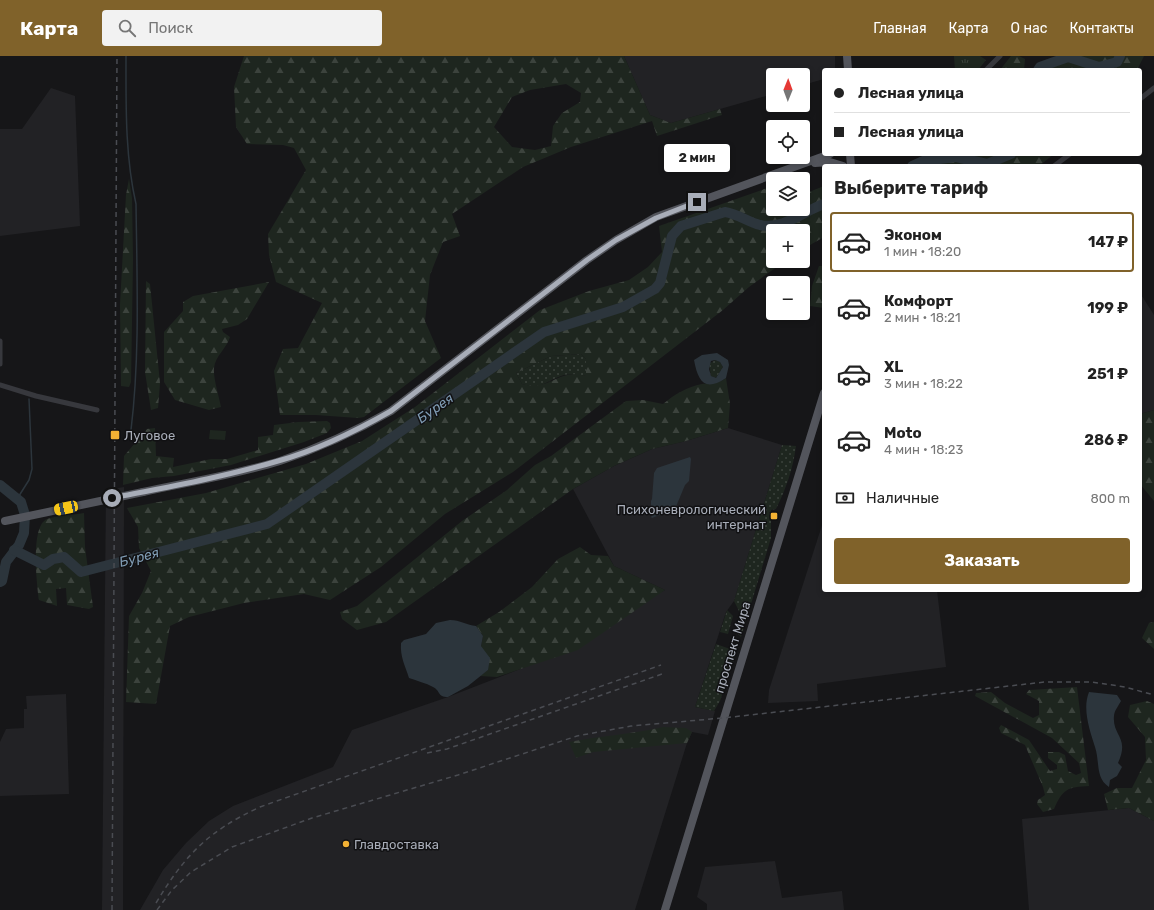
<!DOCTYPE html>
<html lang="ru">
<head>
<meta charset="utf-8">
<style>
  :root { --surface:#fff; --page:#f2f2f2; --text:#222; --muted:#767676; --line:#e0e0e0; --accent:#80622a }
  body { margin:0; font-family:Rubik,sans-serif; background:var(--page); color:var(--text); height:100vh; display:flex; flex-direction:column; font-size:15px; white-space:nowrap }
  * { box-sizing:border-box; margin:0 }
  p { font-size:13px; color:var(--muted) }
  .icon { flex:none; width:22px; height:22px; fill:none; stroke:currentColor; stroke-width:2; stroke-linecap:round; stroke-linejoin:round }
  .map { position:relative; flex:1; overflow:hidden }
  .panel { position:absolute; left:822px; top:108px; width:320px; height:428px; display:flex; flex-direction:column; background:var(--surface); border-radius:4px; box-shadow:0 2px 6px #0003 }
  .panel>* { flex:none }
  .banner { position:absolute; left:822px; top:12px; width:320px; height:88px; border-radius:4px; box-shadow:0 2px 6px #0003; display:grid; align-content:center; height:88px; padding:0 12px; background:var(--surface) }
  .needle { width:26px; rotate:1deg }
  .buttons { position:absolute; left:766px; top:12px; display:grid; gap:8px }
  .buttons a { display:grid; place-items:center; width:44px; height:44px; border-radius:4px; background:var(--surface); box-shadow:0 2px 6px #0003; font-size:20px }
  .end { position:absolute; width:18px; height:18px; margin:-9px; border:5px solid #a8adb8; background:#111; box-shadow:0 0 0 2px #111 }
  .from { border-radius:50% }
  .bubble { position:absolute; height:28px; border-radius:4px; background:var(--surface); box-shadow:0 2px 6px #0003; font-size:13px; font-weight:700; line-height:28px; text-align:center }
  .car { position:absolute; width:12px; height:24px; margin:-12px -6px; border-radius:5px; box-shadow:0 0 3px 1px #0007; background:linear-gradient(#f5c518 24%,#345 0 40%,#f5c518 0 76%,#345 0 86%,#f5c518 0) }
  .banner b { display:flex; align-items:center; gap:14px; height:38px; font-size:15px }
  .banner b+b { border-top:1px solid var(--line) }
  .banner i { width:10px; height:10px; background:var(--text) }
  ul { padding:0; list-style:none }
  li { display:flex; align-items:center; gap:12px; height:60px; margin:0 8px 6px; padding:0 4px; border:2px solid transparent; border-radius:4px }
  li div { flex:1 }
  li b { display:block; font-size:15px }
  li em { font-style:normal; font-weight:700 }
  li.current { border-color:var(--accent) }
  li>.icon { width:36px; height:36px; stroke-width:1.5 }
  h2 { padding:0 12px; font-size:18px; line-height:48px }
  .pay { display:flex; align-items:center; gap:10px; height:44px; padding:0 12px; font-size:15px }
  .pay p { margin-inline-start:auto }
  .primary-button { display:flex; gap:8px; margin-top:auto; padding:8px 12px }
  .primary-button a { flex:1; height:46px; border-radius:4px; background:var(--accent); color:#fff; font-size:16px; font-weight:700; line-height:46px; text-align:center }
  header { display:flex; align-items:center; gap:24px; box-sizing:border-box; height:56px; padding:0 20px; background:var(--accent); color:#fff }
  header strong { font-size:19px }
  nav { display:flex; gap:22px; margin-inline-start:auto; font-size:14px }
  .search { width:280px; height:36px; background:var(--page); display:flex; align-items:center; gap:10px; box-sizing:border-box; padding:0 14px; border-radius:4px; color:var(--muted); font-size:15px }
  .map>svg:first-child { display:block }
  .built { fill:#222225 }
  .grass { fill:url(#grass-dots) }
  .forest { fill:url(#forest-firs); fill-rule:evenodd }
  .park { fill:url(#park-tufts) }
  .pitch { fill:#1e261f }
  .water { fill:#2c353c; fill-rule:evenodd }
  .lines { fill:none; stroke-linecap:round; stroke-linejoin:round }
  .stream { stroke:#2c353c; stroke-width:1.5 }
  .river { stroke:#2c353c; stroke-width:10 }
  .minor { stroke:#37383d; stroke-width:5 }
  .primary { stroke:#53555c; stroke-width:8 }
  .rail { stroke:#4a4c52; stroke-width:1.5; stroke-dasharray:5 4; stroke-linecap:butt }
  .primary-bridge { stroke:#53555c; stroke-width:8 }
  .route { stroke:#a8adb8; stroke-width:5 }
  .poi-dot { fill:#f2b134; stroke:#111113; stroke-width:1.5 }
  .labels { text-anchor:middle; stroke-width:3; stroke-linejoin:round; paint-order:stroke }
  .poi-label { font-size:13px; fill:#a8adb8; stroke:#111113; text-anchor:start }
  .street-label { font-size:13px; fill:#a8adb8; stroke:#111113 }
  .water-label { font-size:14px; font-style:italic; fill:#7f9bb3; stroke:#111113 }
</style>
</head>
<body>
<header>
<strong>Карта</strong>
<div class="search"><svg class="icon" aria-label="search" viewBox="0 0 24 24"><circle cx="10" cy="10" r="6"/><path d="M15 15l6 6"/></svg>Поиск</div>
<nav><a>Главная</a><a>Карта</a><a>О нас</a><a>Контакты</a></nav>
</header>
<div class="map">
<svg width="1154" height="854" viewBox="0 0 1154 854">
  <defs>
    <pattern id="grass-dots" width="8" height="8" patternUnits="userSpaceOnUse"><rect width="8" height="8" fill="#1e261f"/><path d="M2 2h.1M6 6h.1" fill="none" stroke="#3c433d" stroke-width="1.8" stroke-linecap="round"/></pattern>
    <pattern id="forest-firs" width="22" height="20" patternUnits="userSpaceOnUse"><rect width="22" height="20" fill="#1e261f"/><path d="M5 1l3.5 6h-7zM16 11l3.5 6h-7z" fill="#3c433d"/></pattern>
    <pattern id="park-tufts" width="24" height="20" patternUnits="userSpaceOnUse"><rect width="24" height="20" fill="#1e261f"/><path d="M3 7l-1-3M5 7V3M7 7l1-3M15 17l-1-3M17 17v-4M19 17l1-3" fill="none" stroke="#3c433d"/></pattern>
  </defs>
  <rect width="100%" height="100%" fill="#161618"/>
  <!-- built -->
  <g class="built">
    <polygon points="624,0 835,0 835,14 824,14 824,23 803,29 803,19 773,19 773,38 671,67 650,59"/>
    <polygon points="51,32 75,40 80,170 0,180 0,73 22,73"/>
    <polygon points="1140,237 1154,259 1154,354 1140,358"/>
    <polygon points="728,372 782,389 734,545 726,556 695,651 715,655 708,679 692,676 687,687 635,854 140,854 163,814 186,787 209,765 233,750 333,711 352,674 448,641 533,608 665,534 614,510 573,433 614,410 652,393 686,385"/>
    <polygon points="124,431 123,854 102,854 106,434"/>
    <polygon points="824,463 824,534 937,534 946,611 817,628 818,645 768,647 769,634"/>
    <polygon points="66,638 69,738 0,740 0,686 6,673 24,672 24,653 27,653 26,640"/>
    <polygon points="1129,752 1154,765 1154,854 1029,854 1022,763"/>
    <polygon points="775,805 782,842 842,835 844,854 707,854 707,848 697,841 705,811"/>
  </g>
  <!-- grass -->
  <g class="grass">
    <path d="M581,298L586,303V320C579,319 568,317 561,320C544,326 542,334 522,328L516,317L551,300Z"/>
    <polygon points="715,304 720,306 723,311 716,322 711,320 709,308"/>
    <path d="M782,389L796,390C793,413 786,433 776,453L771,454V482L741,581L738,578L742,561L734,545Z"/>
    <polygon points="727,554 733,560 728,578 720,576"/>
    <polygon points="716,588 730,593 736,598 720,645 714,655 695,651"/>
  </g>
  <!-- forest -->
  <g class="forest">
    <path d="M244,0H624L650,59L671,67L720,53L722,59L657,80L652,65L571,91L523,111L452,158L460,180L443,186L430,219L425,265L441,302L364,361L358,362L316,359H280L274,315L283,293L298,292L322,247L276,226L269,199L268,178L306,114L294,92L283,89L247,88L236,71L234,31ZM566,28L581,37L580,46L562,57L553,70L551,90L535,94L512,91L494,71L512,41L530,34Z"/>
    <polygon points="1011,0 1019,0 1025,3 1024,14 1000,14"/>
    <polygon points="1067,0 1144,0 1137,14 1046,14"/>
    <polygon points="942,98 1054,98 1039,110 937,110"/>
    <polygon points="129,123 132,142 133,203 131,326 129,331 121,330 120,249 126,139"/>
    <path d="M773,130V153H803V133L809,136L824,130V181L803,193V175H773V205H785L749,231L723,254L513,416L445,458L381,511L330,544L304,538L244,547L189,561L170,570L156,648L126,646L129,560L142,537L151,515L139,492L138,471L127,452L206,437L306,408L362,385L415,351L540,254L589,235L629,224L648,211L662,196L659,170ZM581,298L586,303V320C557,312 551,336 522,328L516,317L551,300Z"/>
    <polygon points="819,210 824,210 824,252 810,250 812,230"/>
    <polygon points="146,225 150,228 160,327 158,352 151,354 145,316"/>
    <path d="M269,226L247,263L238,269L222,273L223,276L230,281C227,292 215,300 214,312C213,322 219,340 221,351L209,354L175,344L164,326V276L183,255V246L193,240Z"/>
    <path d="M726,322L730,348L728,372L686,385L652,393L614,410L573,433L386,566L357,574L342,563L340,556L357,550L462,465L507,434L535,409L551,400L626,345L643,344L663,348C675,338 687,331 702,328C713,326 716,329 726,322Z"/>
    <polygon points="1154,354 1154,445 1140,428 1140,358"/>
    <polygon points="327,365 330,367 331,372 327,377 304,386 231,409 174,420 152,422 123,429 124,400 147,373 155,372 156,400 174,402 173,411 211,403 227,403 258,394 258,381 273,379 274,369 298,366"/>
    <path d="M84,457L85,491L93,551L89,553L67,549L66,532L56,533L57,550L39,544C37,528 30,470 47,463C58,459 73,459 84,457Z"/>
    <polygon points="580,491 591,499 608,500 614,510 665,534 578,594 497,621 480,620 488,614 481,590 483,580 476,570 499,556 532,531 558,503"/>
    <polygon points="1154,566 1154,593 1142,582 1149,567"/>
    <path d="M1077,631L1089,730C1067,731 1063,733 1054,753L1043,756L1037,748L1038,744L1045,739L1043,731L1025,689L1001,677L999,672L1001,669L1029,684L1050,715L1057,713V709L1048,702V696H1059L1065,699L1068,715L1076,719L1081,717L1079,707L1052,682L975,640L976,637L991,636L1005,647L1033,662L1039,659V645L1026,638L1029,634Z"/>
    <polygon points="1147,645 1154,648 1154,765 1129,752 1108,754 1104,738 1117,732 1132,732 1146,704 1145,681 1128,661 1130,649"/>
    <path d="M663,671L686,672L692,676L687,687L593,696L576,702L569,686C600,680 632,678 663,671Z"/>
  </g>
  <!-- park -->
  <polygon class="park" points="954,0 980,0 986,4 978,14 955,14"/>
  <!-- pitch -->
  <polygon class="pitch" points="210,374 226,375 225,384 209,383"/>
  <!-- water -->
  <g class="water">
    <path d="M717,297L728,304L729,309L726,322C705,336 698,326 694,304L702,299ZM715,304L720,306L723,311L716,322L711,320L709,313L711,305Z"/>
    <polygon points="690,401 691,403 689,425 685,429 675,453 652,462 651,461 655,456 651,452 651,445 652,443 654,417 657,412"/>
    <path d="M450,564C460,564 467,569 476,570L483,580L481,590L490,602L488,614L468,630L448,641C437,641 441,635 433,631C426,627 417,625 409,622C405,609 400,601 401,587L404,584L426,578L436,567Z"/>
    <path d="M1089,636L1117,639L1121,645C1119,649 1114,655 1114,660C1112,680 1130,681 1118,707L1122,711L1117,720L1110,724L1109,731C1095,722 1100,705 1095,691C1090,675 1082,653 1089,636Z"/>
  </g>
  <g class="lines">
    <!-- stream -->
    <g class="stream">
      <path d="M126,0C126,49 125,100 136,148C137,223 140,300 131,374"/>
      <polyline points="17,443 29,424 32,413 29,343"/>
    </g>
    <!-- river -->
    <g class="river">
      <polyline points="1038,14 1040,11 1068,1 1099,11 1117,6 1120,0"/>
      <polyline points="912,110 923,105 956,101 987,108 1011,98"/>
      <polyline points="0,429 21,446 25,459 24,477 19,489 6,506 2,525 0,526"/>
      <path d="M14,494L44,509L53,503L64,501L81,516L267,468L544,276L623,251L655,233L660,227L672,180L681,170L725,156C738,158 748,166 760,169C784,174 803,155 824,148"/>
    </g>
    <!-- minor -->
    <g class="minor">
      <polyline points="986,14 1000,0"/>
      <polyline points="1140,43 1154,32"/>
      <polyline points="1054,110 1070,98"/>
      <polyline points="0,285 0,308"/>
      <polyline points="0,329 36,340 97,354"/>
    </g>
    <!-- primary -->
    <g class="primary">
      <polyline points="847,0 848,14"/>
      <polyline points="850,98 851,110"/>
      <polyline points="815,107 830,106 843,110"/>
      <path d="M143,436C189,426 235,419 280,405C319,392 356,375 391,355L587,204L616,184L656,161L830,98"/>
      <polyline points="665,854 824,337"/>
    </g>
    <!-- rail -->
    <g class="rail">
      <polyline points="427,697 447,693 662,618"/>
      <path d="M156,847C185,799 208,775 260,751L661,609"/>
      <polyline points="112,854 117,0"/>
      <polyline points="157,854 172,834 191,816 232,791 312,762 458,719 577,680 631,670 723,662 1045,626 1092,626 1125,631 1154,639"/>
    </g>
    <!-- primary-bridge -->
    <polyline class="primary-bridge" points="5,465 143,436"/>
  </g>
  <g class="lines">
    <!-- route -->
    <path class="route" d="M112,442C168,431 224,421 278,405C318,394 356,375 391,355L587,204L616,184L656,162L697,146"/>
  </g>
  <!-- markers -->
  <g class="poi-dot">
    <rect x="110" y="374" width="10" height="10" rx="2"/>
    <rect x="770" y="456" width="8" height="8" rx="2"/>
    <circle cx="346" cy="788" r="4"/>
  </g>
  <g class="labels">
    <!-- poi labels -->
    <g class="poi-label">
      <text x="124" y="384">Луговое</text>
      <text x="766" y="458" text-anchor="end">Психоневрологический<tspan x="766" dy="15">интернат</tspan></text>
      <text x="354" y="793">Главдоставка</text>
    </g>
    <!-- street labels -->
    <g class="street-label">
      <text transform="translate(732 591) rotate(-73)" y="5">проспект Мира</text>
    </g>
    <!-- water labels -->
    <g class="water-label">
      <text transform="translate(435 352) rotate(-35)" y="5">Бурея</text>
      <text transform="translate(139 501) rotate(-15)" y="5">Бурея</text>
    </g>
  </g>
</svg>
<div class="buttons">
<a><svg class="needle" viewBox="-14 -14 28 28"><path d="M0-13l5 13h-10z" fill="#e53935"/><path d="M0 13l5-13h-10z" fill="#767676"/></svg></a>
<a><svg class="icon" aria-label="locate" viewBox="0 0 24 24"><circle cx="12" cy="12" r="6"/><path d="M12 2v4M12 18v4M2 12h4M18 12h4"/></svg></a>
<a><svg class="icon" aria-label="layers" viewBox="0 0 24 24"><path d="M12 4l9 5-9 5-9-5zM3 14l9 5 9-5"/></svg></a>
<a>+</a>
<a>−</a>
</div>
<i class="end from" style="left:112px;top:442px"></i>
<i class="end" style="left:697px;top:146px"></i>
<div class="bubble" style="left:664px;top:88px;width:66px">2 мин</div>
<i class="car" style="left:66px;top:452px;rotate:258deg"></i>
<div class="banner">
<b><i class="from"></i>Лесная улица</b>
<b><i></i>Лесная улица</b>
</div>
<section class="panel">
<h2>Выберите тариф</h2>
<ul>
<li class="current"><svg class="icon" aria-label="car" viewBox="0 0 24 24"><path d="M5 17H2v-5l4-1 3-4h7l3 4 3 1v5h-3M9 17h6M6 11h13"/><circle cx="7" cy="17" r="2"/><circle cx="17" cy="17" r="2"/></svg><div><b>Эконом</b><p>1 мин · 18:20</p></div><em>147 ₽</em></li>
<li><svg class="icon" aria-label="car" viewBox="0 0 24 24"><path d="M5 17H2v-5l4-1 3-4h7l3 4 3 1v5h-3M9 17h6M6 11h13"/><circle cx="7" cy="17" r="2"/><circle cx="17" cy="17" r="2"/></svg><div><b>Комфорт</b><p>2 мин · 18:21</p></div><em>199 ₽</em></li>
<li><svg class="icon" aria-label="car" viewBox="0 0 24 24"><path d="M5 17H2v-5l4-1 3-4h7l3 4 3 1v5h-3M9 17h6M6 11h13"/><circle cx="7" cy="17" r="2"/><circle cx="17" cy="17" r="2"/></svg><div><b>XL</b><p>3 мин · 18:22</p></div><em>251 ₽</em></li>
<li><svg class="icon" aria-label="car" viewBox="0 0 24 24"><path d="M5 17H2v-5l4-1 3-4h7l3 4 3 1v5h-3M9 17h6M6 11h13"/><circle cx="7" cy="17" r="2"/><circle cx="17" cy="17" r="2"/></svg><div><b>Moto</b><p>4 мин · 18:23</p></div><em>286 ₽</em></li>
</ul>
<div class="pay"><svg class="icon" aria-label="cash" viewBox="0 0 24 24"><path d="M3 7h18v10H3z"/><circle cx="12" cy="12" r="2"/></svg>Наличные<p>800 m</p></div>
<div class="primary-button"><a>Заказать</a></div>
</section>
</div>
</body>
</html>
